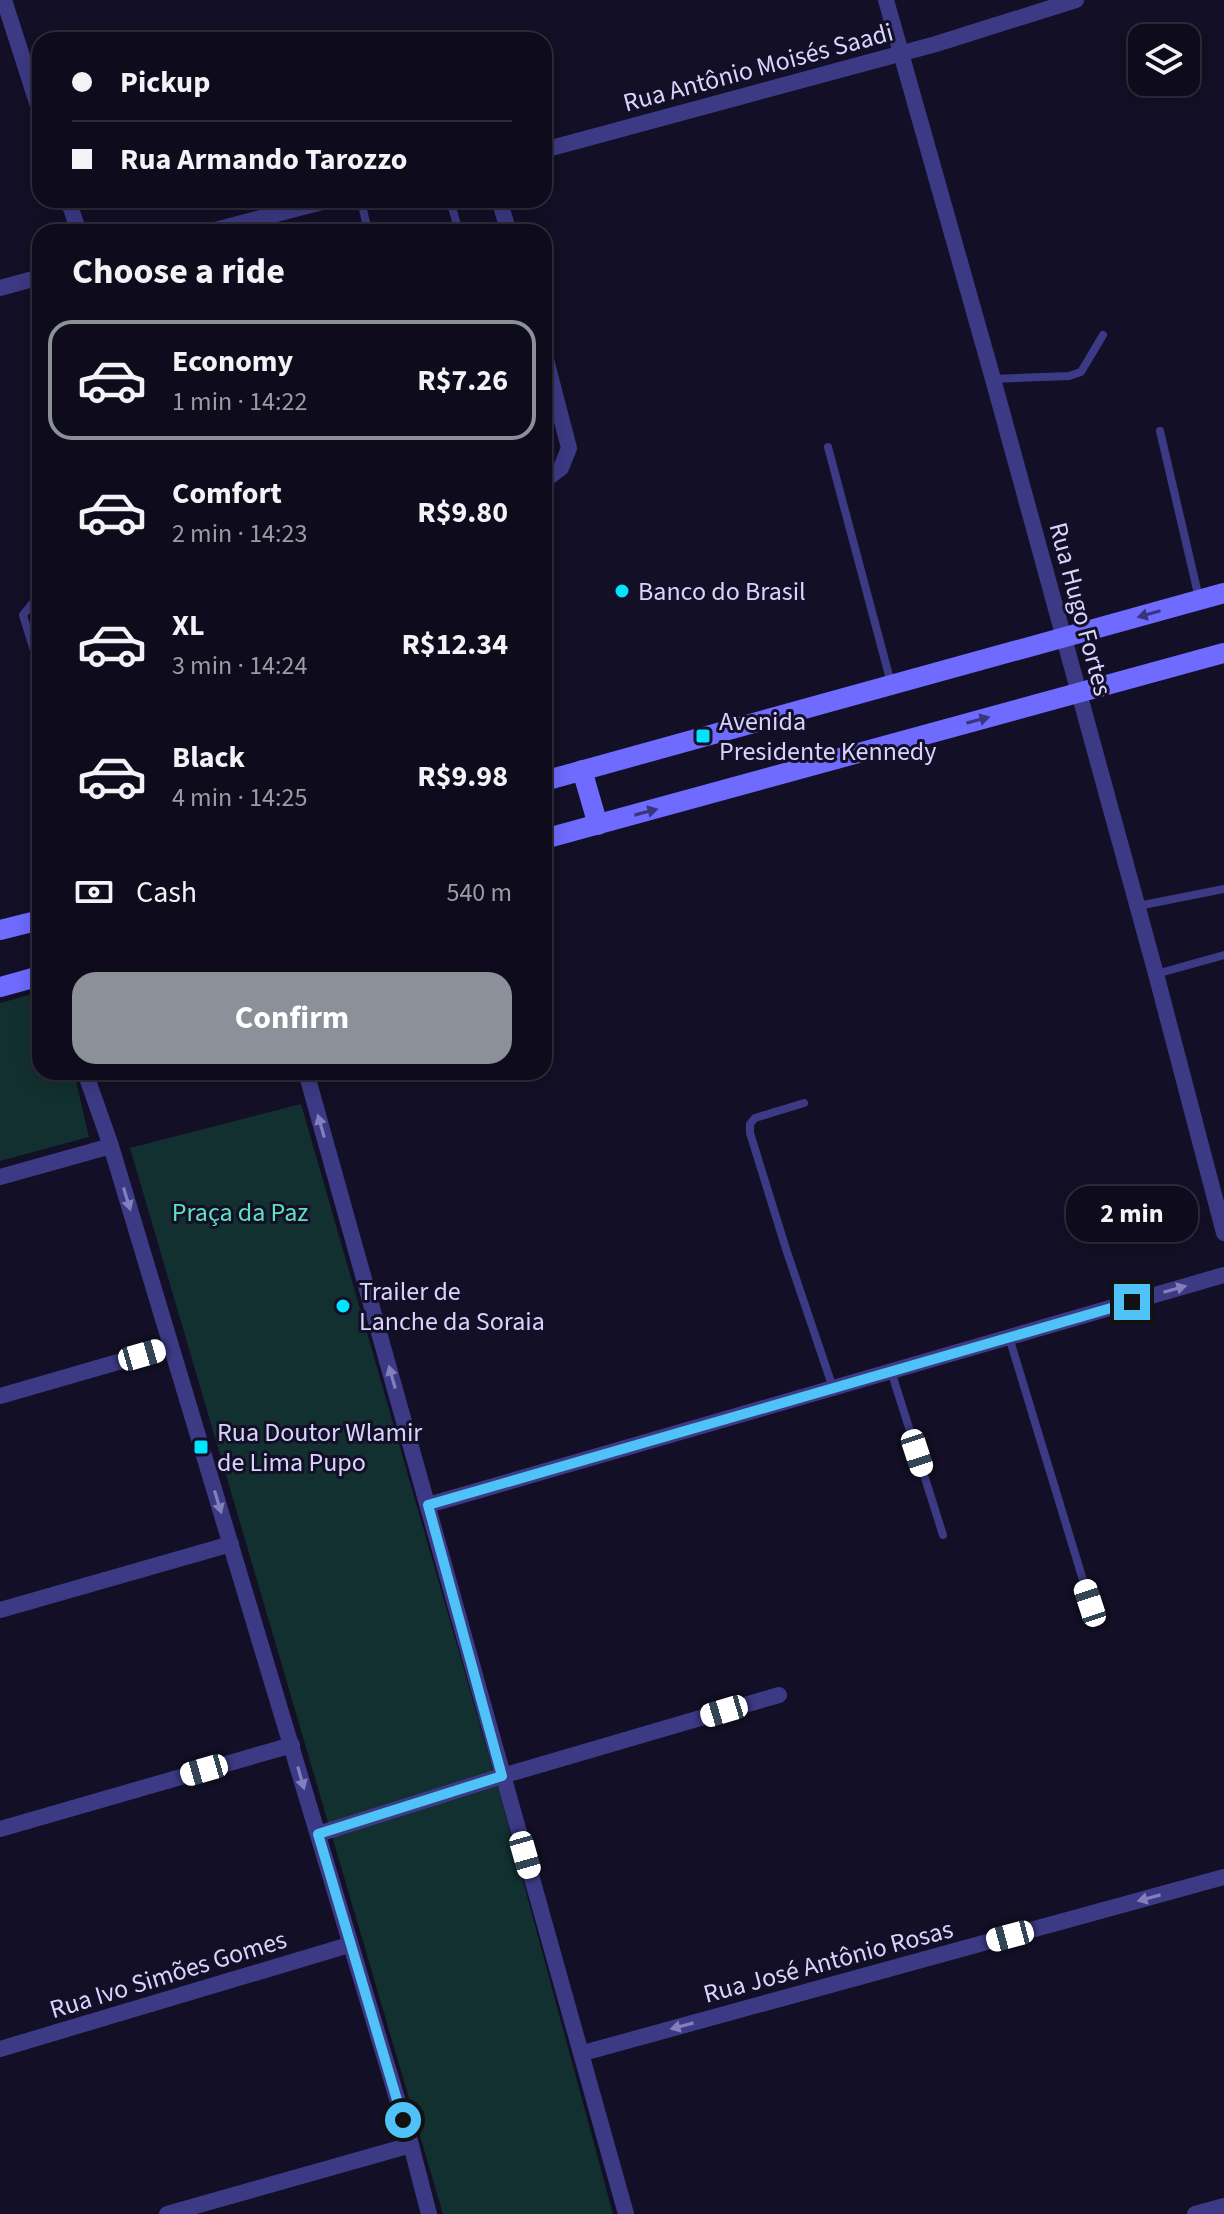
<!DOCTYPE html>
<html lang="en">
<head>
<meta charset="utf-8">
<style>
  :root { --surface:#0e0b1c; --page:#171425; --text:#f1f3f6; --muted:#9b9ba3; --line:#2e2b3b; --accent:#8c9099 }
  body { margin:0; font-family:"Source Sans 3",sans-serif; background:var(--page); color:var(--text); height:100vh; display:flex; flex-direction:column; font-size:30px; white-space:nowrap }
  * { box-sizing:border-box; margin:0 }
  p { font-size:26px; color:var(--muted) }
  .icon { flex:none; width:44px; height:44px; fill:none; stroke:currentColor; stroke-width:2; stroke-linecap:round; stroke-linejoin:round }
  .map { position:relative; flex:1; overflow:hidden }
  .drawer { position:absolute; left:32px; top:224px; width:520px; height:856px; display:flex; flex-direction:column; background:var(--surface); border-radius:24px; box-shadow:0 4px 20px #0003,0 0 0 2px var(--line) }
  .drawer>* { flex:none }
  .guide { position:absolute; left:32px; top:32px; width:520px; height:176px; border-radius:24px; box-shadow:0 4px 20px #0003,0 0 0 2px var(--line); display:grid; align-content:center; height:176px; padding:0 40px; background:var(--surface) }
  .tools { position:absolute; left:1128px; top:24px; display:grid; gap:16px }
  .tools a { display:grid; place-items:center; width:72px; height:72px; border-radius:16px; background:var(--surface); box-shadow:0 4px 20px #0003,0 0 0 2px var(--line); font-size:40px }
  .end { position:absolute; width:36px; height:36px; margin:-18px; border:10px solid #4fc3f7; background:#111; box-shadow:0 0 0 4px #111 }
  .from { border-radius:50% }
  .bubble { position:absolute; height:56px; border-radius:24px; background:var(--surface); box-shadow:0 4px 20px #0003,0 0 0 2px var(--line); font-size:26px; font-weight:700; line-height:56px; text-align:center }
  .car { position:absolute; width:24px; height:48px; margin:-24px -12px; border-radius:10px; box-shadow:0 0 6px 2px #0007; background:linear-gradient(#fff 24%,#345 0 40%,#fff 0 76%,#345 0 86%,#fff 0) }
  .guide b { display:flex; align-items:center; gap:28px; height:76px; font-size:30px }
  .guide b+b { border-top:2px solid var(--line) }
  .guide i { width:20px; height:20px; background:var(--text) }
  ul { padding:0; list-style:none }
  li { display:flex; align-items:center; gap:24px; height:120px; margin:0 16px 12px; padding:0 24px; border:4px solid transparent; border-radius:24px }
  li div { flex:1 }
  li b { display:block; font-size:30px }
  li em { font-style:normal; font-weight:700 }
  li.active { border-color:var(--accent) }
  li>.icon { width:72px; height:72px; stroke-width:1.5 }
  h2 { padding:0 40px; font-size:36px; line-height:96px }
  .pay { display:flex; align-items:center; gap:20px; height:88px; padding:0 40px; font-size:30px }
  .pay p { margin-inline-start:auto }
  .button { display:flex; gap:16px; margin-top:auto; padding:16px 40px }
  .button a { flex:1; height:92px; border-radius:24px; background:var(--accent); color:#fff; font-size:32px; font-weight:700; line-height:92px; text-align:center }
  .map>svg:first-child { display:block }
  .green { fill:#12302f }
  .lines { fill:none; stroke-linecap:round; stroke-linejoin:round }
  .service { stroke:#3d3a85; stroke-width:8 }
  .minor { stroke:#3d3a85; stroke-width:16 }
  .secondary { stroke:#6f6bff; stroke-width:20 }
  .oneway { fill:#38347d }
  .oneway2 { fill:#837fbc }
  .route { stroke:#4fc3f7; stroke-width:10 }
  .poi-dot { fill:#00e5ff; stroke:#130f26; stroke-width:3 }
  .labels { text-anchor:middle; stroke-width:6; stroke-linejoin:round; paint-order:stroke }
  .street-label { font-size:26px; fill:#d9d4ff; stroke:#130f26 }
  .poi-label { font-size:26px; fill:#d9d4ff; stroke:#130f26; text-anchor:start }
  .park-label { font-size:26px; fill:#5fe0c0; stroke:#130f26 }
</style>
</head>
<body>
<div class="map">
<svg width="1224" height="2214" viewBox="0 0 1224 2214">
  <rect width="100%" height="100%" fill="#130f26"/>
  <!-- green -->
  <g class="green">
    <polygon points="40,992 40,1072 74,1072 89,1137 0,1161 0,1003"/>
    <polygon points="301,1104 495,1777 613,2214 443,2214 130,1148"/>
  </g>
  <g class="lines">
    <!-- service -->
    <g class="service">
      <polyline points="361,200 368,232"/>
      <polyline points="450,200 459,232"/>
      <polyline points="993,379 1069,376 1081,372 1103,335"/>
      <polyline points="1160,431 1199,598"/>
      <polyline points="828,447 891,683"/>
      <polyline points="40,594 23,615 40,670"/>
      <polyline points="1138,906 1224,889"/>
      <polyline points="1156,974 1224,955"/>
      <polyline points="804,1103 755,1118 750,1124 750,1133 786,1249 833,1388"/>
      <polyline points="1009,1337 1090,1603 1090,1615 1086,1618"/>
      <polyline points="891,1371 943,1535"/>
    </g>
    <!-- minor -->
    <g class="minor">
      <polyline points="4,0 40,112"/>
      <polyline points="886,0 993,379 1156,974 1224,1233"/>
      <polyline points="544,150 936,44 1076,0"/>
      <polyline points="68,200 79,232"/>
      <polyline points="499,200 509,232"/>
      <polyline points="207,232 330,200"/>
      <polyline points="0,288 40,277"/>
      <polyline points="544,352 569,448 561,468 544,481"/>
      <polyline points="85,1072 111,1146 411,2145 429,2214"/>
      <polyline points="306,1072 626,2214"/>
      <polyline points="0,1177 111,1146"/>
      <polyline points="0,1396 170,1347"/>
      <polyline points="428,1505 1224,1275"/>
      <polyline points="0,1610 231,1544"/>
      <polyline points="0,1829 292,1745"/>
      <polyline points="318,1834 502,1776 779,1695"/>
      <polyline points="0,2049 349,1945"/>
      <polyline points="583,2053 1224,1877"/>
      <polyline points="167,2214 411,2145"/>
      <polyline points="1195,2214 1224,2206"/>
    </g>
    <!-- secondary -->
    <g class="secondary">
      <polyline points="582,770 598,825"/>
      <polyline points="544,781 1224,593"/>
      <polyline points="544,839 1224,653"/>
      <polyline points="0,930 40,920"/>
      <polyline points="0,987 40,976"/>
    </g>
  </g>
  <!-- one-way arrows -->
  <defs><path id="oneway-solid" d="M-6-.8H1V-3.2L6.5 0L1 3.2V.8H-6Z" transform="scale(2)"/></defs>
  <g class="oneway">
    <use href="#oneway-solid" transform="translate(1149 614) rotate(164)"/>
    <use href="#oneway-solid" transform="translate(978 720) rotate(-15)"/>
    <use href="#oneway-solid" transform="translate(646 812) rotate(-15)"/>
  </g>
  <g class="oneway2">
    <use href="#oneway-solid" transform="translate(321 1126) rotate(-106)"/>
    <use href="#oneway-solid" transform="translate(127 1199) rotate(73)"/>
    <use href="#oneway-solid" transform="translate(1175 1289) rotate(-16)"/>
    <use href="#oneway-solid" transform="translate(392 1377) rotate(-106)"/>
    <use href="#oneway-solid" transform="translate(218 1502) rotate(73)"/>
    <use href="#oneway-solid" transform="translate(301 1778) rotate(74)"/>
    <use href="#oneway-solid" transform="translate(1149 1898) rotate(165)"/>
    <use href="#oneway-solid" transform="translate(682 2026) rotate(165)"/>
  </g>
  <g class="lines">
    <!-- route -->
    <polyline class="route" points="403,2120 318,1834 502,1776 428,1505 1132,1302"/>
  </g>
  <!-- markers -->
  <g class="poi-dot">
    <circle cx="622" cy="591" r="8"/>
    <rect x="695" y="728" width="16" height="16" rx="4"/>
    <circle cx="343" cy="1306" r="8"/>
    <rect x="193" y="1439" width="16" height="16" rx="4"/>
  </g>
  <g class="labels">
    <!-- street labels -->
    <g class="street-label">
      <text transform="translate(758 67) rotate(-15)" y="9">Rua Antônio Moisés Saadi</text>
      <text transform="translate(1081 609) rotate(75)" y="9">Rua Hugo Fortes</text>
      <text transform="translate(828 1961) rotate(-15)" y="9">Rua José Antônio Rosas</text>
      <text transform="translate(168 1974) rotate(-17)" y="9">Rua Ivo Simões Gomes</text>
    </g>
    <!-- poi labels -->
    <g class="poi-label">
      <text x="638" y="600">Banco do Brasil</text>
      <text x="719" y="730">Avenida<tspan x="719" dy="30">Presidente Kennedy</tspan></text>
      <text x="359" y="1300">Trailer de<tspan x="359" dy="30">Lanche da Soraia</tspan></text>
      <text x="217" y="1441">Rua Doutor Wlamir<tspan x="217" dy="30">de Lima Pupo</tspan></text>
    </g>
    <!-- park labels -->
    <g class="park-label">
      <text x="240" y="1221">Praça da Paz</text>
    </g>
  </g>
</svg>
<div class="tools">
<a><svg class="icon" aria-label="layers" viewBox="0 0 24 24"><path d="M12 4l9 5-9 5-9-5zM3 14l9 5 9-5"/></svg></a>
</div>
<i class="end from" style="left:403px;top:2120px"></i>
<i class="end" style="left:1132px;top:1302px"></i>
<div class="bubble" style="left:1066px;top:1186px;width:132px">2 min</div>
<i class="car" style="left:142px;top:1355px;rotate:74deg"></i>
<i class="car" style="left:917px;top:1453px;rotate:162deg"></i>
<i class="car" style="left:1090px;top:1603px;rotate:342deg"></i>
<i class="car" style="left:724px;top:1711px;rotate:253deg"></i>
<i class="car" style="left:204px;top:1770px;rotate:254deg"></i>
<i class="car" style="left:525px;top:1855px;rotate:164deg"></i>
<i class="car" style="left:1010px;top:1936px;rotate:255deg"></i>
<div class="guide">
<b><i class="from"></i>Pickup</b>
<b><i></i>Rua Armando Tarozzo</b>
</div>
<section class="drawer">
<h2>Choose a ride</h2>
<ul>
<li class="active"><svg class="icon" aria-label="car" viewBox="0 0 24 24"><path d="M5 17H2v-5l4-1 3-4h7l3 4 3 1v5h-3M9 17h6M6 11h13"/><circle cx="7" cy="17" r="2"/><circle cx="17" cy="17" r="2"/></svg><div><b>Economy</b><p>1 min · 14:22</p></div><em>R$7.26</em></li>
<li><svg class="icon" aria-label="car" viewBox="0 0 24 24"><path d="M5 17H2v-5l4-1 3-4h7l3 4 3 1v5h-3M9 17h6M6 11h13"/><circle cx="7" cy="17" r="2"/><circle cx="17" cy="17" r="2"/></svg><div><b>Comfort</b><p>2 min · 14:23</p></div><em>R$9.80</em></li>
<li><svg class="icon" aria-label="car" viewBox="0 0 24 24"><path d="M5 17H2v-5l4-1 3-4h7l3 4 3 1v5h-3M9 17h6M6 11h13"/><circle cx="7" cy="17" r="2"/><circle cx="17" cy="17" r="2"/></svg><div><b>XL</b><p>3 min · 14:24</p></div><em>R$12.34</em></li>
<li><svg class="icon" aria-label="car" viewBox="0 0 24 24"><path d="M5 17H2v-5l4-1 3-4h7l3 4 3 1v5h-3M9 17h6M6 11h13"/><circle cx="7" cy="17" r="2"/><circle cx="17" cy="17" r="2"/></svg><div><b>Black</b><p>4 min · 14:25</p></div><em>R$9.98</em></li>
</ul>
<div class="pay"><svg class="icon" aria-label="cash" viewBox="0 0 24 24"><path d="M3 7h18v10H3z"/><circle cx="12" cy="12" r="2"/></svg>Cash<p>540 m</p></div>
<div class="button"><a>Confirm</a></div>
</section>
</div>
</body>
</html>
